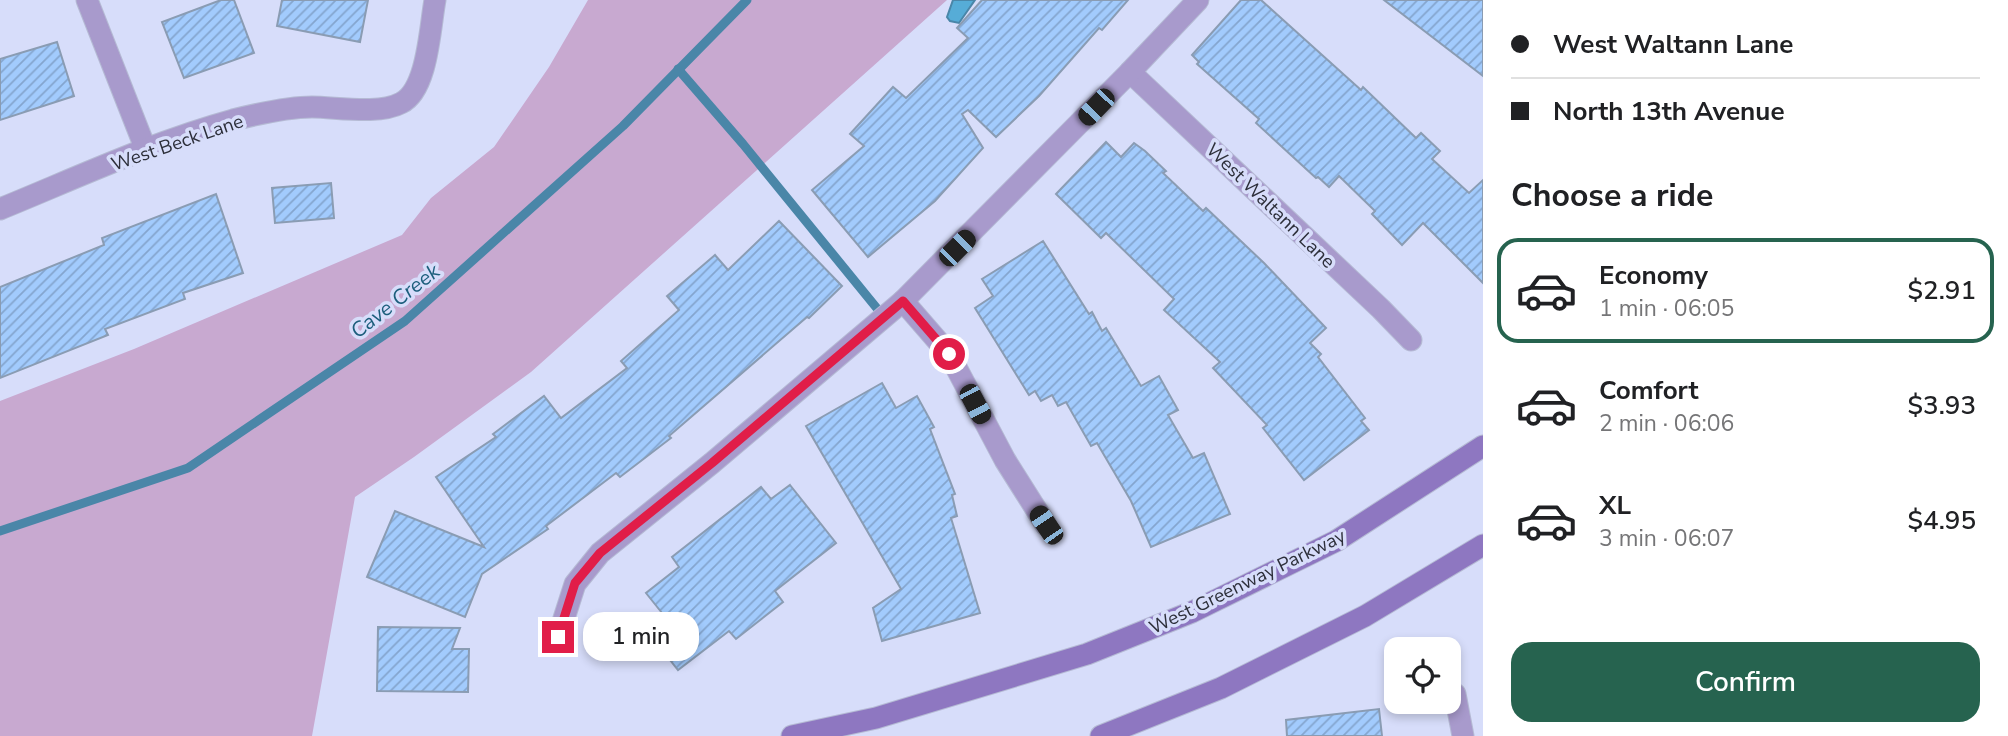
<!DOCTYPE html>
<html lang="en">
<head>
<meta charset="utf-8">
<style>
  :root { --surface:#fff; --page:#f2f2f2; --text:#202124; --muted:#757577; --line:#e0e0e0; --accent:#26634f }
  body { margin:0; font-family:"Nunito Sans",sans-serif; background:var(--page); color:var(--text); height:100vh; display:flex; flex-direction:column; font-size:26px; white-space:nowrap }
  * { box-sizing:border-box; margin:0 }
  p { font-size:23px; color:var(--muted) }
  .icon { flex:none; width:38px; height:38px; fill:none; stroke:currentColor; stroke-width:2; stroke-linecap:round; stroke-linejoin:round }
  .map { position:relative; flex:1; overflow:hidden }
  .drawer { display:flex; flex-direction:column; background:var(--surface); width:525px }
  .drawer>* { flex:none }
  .hud { display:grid; align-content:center; height:154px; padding:0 28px; background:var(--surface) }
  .tools { position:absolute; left:1384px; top:637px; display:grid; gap:14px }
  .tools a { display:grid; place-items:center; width:77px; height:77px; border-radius:14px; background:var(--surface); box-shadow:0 4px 10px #0003; font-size:35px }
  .end { position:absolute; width:32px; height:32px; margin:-16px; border:9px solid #e11d48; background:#fff; box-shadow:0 0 0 4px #fff }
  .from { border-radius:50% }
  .bubble { position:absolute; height:49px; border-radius:21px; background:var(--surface); box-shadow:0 4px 10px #0003; font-size:23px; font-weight:600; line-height:49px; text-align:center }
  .car { position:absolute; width:21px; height:42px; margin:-21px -10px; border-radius:9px; box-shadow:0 0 5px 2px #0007; background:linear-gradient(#222 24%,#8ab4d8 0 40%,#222 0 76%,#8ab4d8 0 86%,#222 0) }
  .hud b { display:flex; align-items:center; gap:24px; height:66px; font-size:26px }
  .hud b+b { border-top:2px solid var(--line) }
  .hud i { width:18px; height:18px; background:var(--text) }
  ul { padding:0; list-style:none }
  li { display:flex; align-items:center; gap:21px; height:105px; margin:0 14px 10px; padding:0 14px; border:4px solid transparent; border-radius:21px }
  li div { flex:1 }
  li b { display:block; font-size:26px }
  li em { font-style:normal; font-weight:600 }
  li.active { border-color:var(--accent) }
  li>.icon { width:63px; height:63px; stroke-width:1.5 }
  h2 { padding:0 28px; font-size:32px; line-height:84px }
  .button { display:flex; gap:14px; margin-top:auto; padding:14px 28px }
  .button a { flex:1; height:80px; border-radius:21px; background:var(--accent); color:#fff; font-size:28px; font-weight:600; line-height:80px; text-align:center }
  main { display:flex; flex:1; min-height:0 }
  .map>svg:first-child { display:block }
  .grass { fill:#c8a9d0 }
  .water { fill:#56acd7; stroke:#4a86a8; stroke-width:2 }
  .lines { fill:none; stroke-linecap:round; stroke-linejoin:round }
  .stream { stroke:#4a86a8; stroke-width:9 }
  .building { fill:url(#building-hatch); stroke:#8a9cb3; stroke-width:2 }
  .street-casing { stroke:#b5bad4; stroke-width:23 }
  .secondary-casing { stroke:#b5bad4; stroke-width:23 }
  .street { stroke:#a89acc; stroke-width:21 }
  .secondary { stroke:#8e77c1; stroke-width:21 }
  .route { stroke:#e11d48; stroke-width:9 }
  .labels { text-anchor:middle; stroke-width:7; stroke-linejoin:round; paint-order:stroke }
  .street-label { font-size:19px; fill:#2d2f3a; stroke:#d7ddfa }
  .water-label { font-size:21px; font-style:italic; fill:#1c5e7c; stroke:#d7ddfa }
</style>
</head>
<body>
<main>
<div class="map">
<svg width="1483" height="736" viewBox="0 0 1483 736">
  <defs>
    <pattern id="building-hatch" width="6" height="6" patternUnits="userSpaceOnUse" patternTransform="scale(1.75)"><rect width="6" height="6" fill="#a2cbfd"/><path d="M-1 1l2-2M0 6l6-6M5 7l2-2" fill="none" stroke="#84a5ce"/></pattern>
  </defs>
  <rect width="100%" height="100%" fill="#d7ddfa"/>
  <!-- grass -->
  <polygon class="grass" points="588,0 947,0 531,372 414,457 355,497 312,736 0,736 0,401 134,349 402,235 431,198 494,147 549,67"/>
  <!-- water -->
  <polygon class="water" points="953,0 975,0 959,23 950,21 947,17"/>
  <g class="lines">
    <!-- stream -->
    <g class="stream">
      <polyline points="678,69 743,144 884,317"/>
      <polyline points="0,531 188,468 405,321 623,126 747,0"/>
    </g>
  </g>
  <!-- building -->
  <g class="building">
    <polygon points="221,0 234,0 254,53 184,78 162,22"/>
    <polygon points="282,0 368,0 360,42 277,26"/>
    <polygon points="982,0 1128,0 1102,30 1099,28 1039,96 996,137 968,110 962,114 983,148 935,201 868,257 812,190 864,146 850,134 893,87 906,98 968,38 957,28"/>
    <polygon points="1241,0 1261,0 1361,90 1363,87 1416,138 1421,133 1440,151 1432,159 1469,193 1483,180 1483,283 1423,223 1402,245 1372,214 1375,211 1339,176 1329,187 1318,177 1316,178 1256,123 1259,119 1197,64 1199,62 1192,55"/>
    <polygon points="1384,0 1483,0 1483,76"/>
    <polygon points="57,42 74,96 0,120 0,59"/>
    <polygon points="1106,142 1121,157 1134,143 1145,151 1166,171 1163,173 1203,211 1206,208 1264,263 1326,328 1310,343 1321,354 1318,357 1365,418 1361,421 1369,430 1304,480 1263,428 1267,425 1213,368 1220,362 1164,310 1174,299 1106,233 1101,238 1056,194"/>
    <polygon points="331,183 334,218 275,223 272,188"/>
    <polygon points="216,194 243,273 183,293 185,299 105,329 108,335 0,378 0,287 104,245 102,238"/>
    <polygon points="779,221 842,286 809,318 807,317 669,436 671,438 620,477 616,473 546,526 548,529 482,574 465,617 367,577 395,511 484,547 436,477 496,437 493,434 544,396 561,418 627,368 621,361 679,310 667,296 715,255 728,270"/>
    <polygon points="1043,241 1089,314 1092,312 1102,331 1106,328 1141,386 1159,376 1178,410 1168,415 1193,458 1204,453 1230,514 1151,547 1131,501 1097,443 1091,446 1066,402 1058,406 1052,395 1041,401 1035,391 1029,395 975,308 993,296 982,279"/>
    <polygon points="882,383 896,408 917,396 934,427 930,429 955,494 952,495 957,516 951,518 980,613 882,641 873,608 901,589 806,426"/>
    <polygon points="790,485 836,543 775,591 783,602 736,639 729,631 678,670 644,627 662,613 646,593 679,567 672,557 761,487 771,499"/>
    <polygon points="378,627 460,628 452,649 469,649 468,692 377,691"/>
    <polygon points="1379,709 1382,736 1287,736 1286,720"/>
  </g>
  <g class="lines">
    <!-- street casing -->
    <g class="street-casing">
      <g id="street">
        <polyline points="87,0 146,150"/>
        <polyline points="1130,72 1381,309 1411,340"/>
        <path d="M0,209C76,178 153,142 233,120C257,114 287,107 312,107C336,107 379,115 401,103C428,90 430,26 435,0"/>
        <polyline points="903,301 949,354 1005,460 1046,525"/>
        <polyline points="558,637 575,584 600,553 712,463 903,301 1130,72 1198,0"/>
        <polyline points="1455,694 1463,736"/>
      </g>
    </g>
    <!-- secondary casing -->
    <g class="secondary-casing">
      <g id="secondary">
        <polyline points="792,736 876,718 1087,654 1192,612 1336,541 1483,446"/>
        <polyline points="1101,736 1221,688 1365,616 1483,545"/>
      </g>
    </g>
    <!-- street -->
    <use href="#street" class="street"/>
    <!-- secondary -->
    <use href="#secondary" class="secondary"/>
  </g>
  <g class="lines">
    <!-- route -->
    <polyline class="route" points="558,637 575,583 600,553 712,463 903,301 949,354"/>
  </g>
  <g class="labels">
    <!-- street labels -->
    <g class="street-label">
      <text transform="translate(177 142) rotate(-19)" y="7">West Beck Lane</text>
      <text transform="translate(1271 205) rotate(44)" y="7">West Waltann Lane</text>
      <text transform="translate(1247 581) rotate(-26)" y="7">West Greenway Parkway</text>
    </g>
    <!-- water labels -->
    <g class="water-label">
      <text transform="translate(395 301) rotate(-38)" y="7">Cave Creek</text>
    </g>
  </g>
</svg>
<div class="tools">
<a><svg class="icon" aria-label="locate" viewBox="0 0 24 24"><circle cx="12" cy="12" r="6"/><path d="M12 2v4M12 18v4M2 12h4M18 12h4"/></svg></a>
</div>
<i class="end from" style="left:949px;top:354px"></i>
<i class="end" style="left:558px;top:637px"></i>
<div class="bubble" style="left:583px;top:612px;width:116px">1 min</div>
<i class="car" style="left:1096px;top:107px;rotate:224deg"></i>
<i class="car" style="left:957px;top:248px;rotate:45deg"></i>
<i class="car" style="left:975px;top:404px;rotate:152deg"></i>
<i class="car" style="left:1046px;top:525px;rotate:326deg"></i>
</div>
<section class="drawer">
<div class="hud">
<b><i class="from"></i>West Waltann Lane</b>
<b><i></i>North 13th Avenue</b>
</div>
<h2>Choose a ride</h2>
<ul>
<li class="active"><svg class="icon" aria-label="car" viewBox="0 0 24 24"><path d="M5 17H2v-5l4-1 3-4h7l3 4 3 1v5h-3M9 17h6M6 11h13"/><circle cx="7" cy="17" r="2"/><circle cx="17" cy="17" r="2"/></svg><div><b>Economy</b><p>1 min · 06:05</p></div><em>$2.91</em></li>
<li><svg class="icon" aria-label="car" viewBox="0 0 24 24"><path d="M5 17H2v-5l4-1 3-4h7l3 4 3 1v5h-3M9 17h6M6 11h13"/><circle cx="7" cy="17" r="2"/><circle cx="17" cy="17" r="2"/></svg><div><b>Comfort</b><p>2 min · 06:06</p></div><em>$3.93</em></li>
<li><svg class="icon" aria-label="car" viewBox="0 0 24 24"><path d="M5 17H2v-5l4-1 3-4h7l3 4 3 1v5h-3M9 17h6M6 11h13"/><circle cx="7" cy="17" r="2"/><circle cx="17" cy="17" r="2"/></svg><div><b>XL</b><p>3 min · 06:07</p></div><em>$4.95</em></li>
</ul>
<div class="button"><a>Confirm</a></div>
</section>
</main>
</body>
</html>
